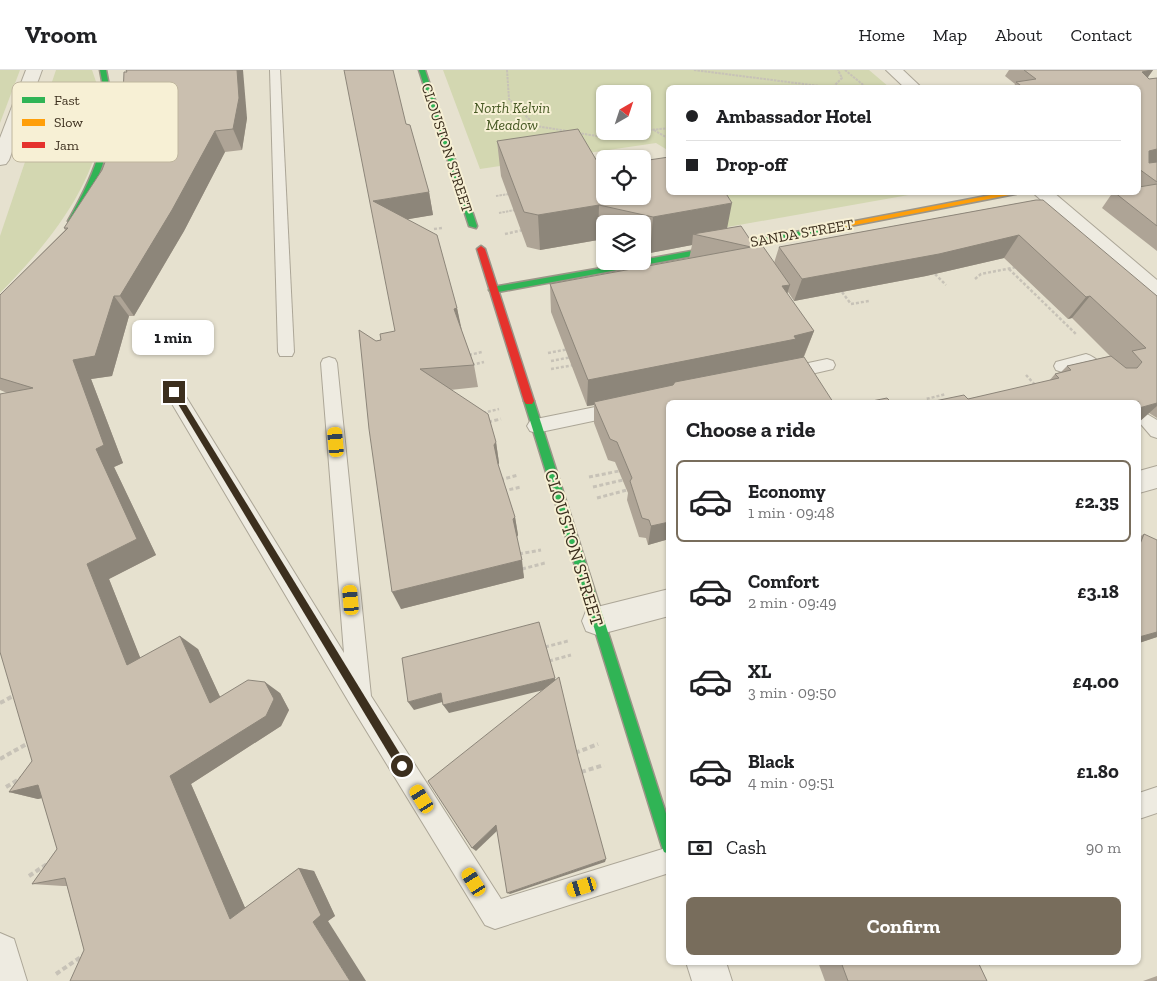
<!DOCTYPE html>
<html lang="en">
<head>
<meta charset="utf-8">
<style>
  :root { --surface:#fff; --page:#f2f2f2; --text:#202124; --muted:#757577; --line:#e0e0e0; --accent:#786d5c }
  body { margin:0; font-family:"Zilla Slab",serif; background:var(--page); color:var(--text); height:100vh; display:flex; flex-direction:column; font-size:19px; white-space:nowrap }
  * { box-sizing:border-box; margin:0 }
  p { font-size:16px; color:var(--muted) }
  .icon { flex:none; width:28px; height:28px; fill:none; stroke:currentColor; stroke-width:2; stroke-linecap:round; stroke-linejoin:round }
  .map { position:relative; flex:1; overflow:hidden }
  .panel { position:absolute; left:666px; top:330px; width:475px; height:565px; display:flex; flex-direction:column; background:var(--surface); border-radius:8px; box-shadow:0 1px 4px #0004 }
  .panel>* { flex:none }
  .top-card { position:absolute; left:666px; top:15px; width:475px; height:110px; border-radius:8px; box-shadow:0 1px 4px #0004; display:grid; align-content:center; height:110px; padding:0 20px; background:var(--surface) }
  .needle { width:32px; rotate:39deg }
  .fabs { position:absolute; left:596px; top:15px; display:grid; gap:10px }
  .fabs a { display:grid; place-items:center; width:55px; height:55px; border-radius:8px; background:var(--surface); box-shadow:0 1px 4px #0004; font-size:25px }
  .end { position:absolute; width:22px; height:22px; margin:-11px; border:6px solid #3c2f1e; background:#fff; box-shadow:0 0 0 2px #fff }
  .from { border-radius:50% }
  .bubble { position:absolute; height:35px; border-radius:8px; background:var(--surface); box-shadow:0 1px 4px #0004; font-size:16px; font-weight:800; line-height:35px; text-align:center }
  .car { position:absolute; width:15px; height:30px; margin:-15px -8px; border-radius:6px; box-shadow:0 0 4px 1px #0007; background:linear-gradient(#f5c518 24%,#345 0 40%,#f5c518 0 76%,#345 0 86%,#f5c518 0) }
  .top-card b { display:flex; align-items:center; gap:18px; height:48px; font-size:19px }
  .top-card b+b { border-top:1px solid var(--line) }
  .top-card i { width:12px; height:12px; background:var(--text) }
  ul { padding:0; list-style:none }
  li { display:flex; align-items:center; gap:15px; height:82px; margin:0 10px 8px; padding:0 10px; border:2px solid transparent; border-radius:8px }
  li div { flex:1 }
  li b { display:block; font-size:19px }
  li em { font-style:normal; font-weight:800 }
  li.active { border-color:var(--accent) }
  li>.icon { width:45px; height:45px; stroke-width:1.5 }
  h2 { padding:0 20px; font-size:22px; line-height:60px }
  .pay { display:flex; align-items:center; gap:12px; height:55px; padding:0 20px; font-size:19px }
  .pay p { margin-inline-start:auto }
  .button { display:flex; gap:10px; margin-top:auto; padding:10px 20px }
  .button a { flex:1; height:58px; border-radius:8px; background:var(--accent); color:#fff; font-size:20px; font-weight:800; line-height:58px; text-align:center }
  header { display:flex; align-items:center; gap:30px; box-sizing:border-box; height:70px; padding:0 25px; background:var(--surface); border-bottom:1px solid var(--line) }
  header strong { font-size:24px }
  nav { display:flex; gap:28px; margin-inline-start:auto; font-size:18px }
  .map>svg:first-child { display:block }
  .green { fill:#d3d7b1; fill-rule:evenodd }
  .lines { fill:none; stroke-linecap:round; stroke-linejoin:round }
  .lane-casing { stroke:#aca697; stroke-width:2 }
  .street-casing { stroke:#aca697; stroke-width:2 }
  .fast-casing { stroke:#9b9588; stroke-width:3 }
  .slow-casing { stroke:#9b9588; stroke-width:3 }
  .jam-casing { stroke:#9b9588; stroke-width:3 }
  .path-far3 { stroke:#c7c2b7; stroke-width:2; stroke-dasharray:2.5 1; stroke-linecap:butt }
  .path-far2 { stroke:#c7c2b7; stroke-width:2.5; stroke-dasharray:3 2; stroke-linecap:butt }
  .path-far1 { stroke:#c7c2b7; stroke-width:3; stroke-dasharray:4 2.5; stroke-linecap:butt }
  .path { stroke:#c7c2b7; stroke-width:4; stroke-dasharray:5 3; stroke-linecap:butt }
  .lane { fill:#eeebe1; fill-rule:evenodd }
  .street { fill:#eeebe1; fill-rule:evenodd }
  .fast { fill:#30b455; fill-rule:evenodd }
  .slow { fill:#ff9f0a; fill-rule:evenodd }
  .jam { fill:#e5322d; fill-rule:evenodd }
  .wall { fill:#aea496 }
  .shaded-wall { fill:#8d867a }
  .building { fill:#cabfaf; stroke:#8d867a }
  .route { fill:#3c2f1e }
  .labels { text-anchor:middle; stroke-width:4; stroke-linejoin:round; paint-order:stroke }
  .far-park-label { font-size:15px; font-style:italic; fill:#475924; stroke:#f7f0d5 }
  .far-street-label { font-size:15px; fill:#3c2f1e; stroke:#f7f0d5 }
  .street-label { font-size:18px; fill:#3c2f1e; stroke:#f7f0d5 }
  .key { fill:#f7f0d5; stroke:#bfb69e; stroke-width:1 }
  .key-label { font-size:14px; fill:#3c2f1e }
</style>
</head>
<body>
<header>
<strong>Vroom</strong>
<nav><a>Home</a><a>Map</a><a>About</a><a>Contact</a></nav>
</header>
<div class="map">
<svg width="1157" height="911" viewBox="0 0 1157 911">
  <rect width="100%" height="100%" fill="#e6e1cf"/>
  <!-- green -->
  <g class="green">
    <polygon points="0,0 20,0 0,53"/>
    <path d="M56,0H92C97,15 104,32 103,48C96,117 46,176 0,223V166Z"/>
    <path d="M443,0H869L889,17L669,18V81L656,73L480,99ZM605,24H642V61H605Z"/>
    <polygon points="698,123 920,123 722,158"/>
  </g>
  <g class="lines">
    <!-- lane casing -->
    <g class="lane-casing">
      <g id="lane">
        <polygon points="270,0 280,0 294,282 292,286 280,286 278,282"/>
        <path d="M1086,284C1097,287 1109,301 1115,311L1112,315C1098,320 1091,306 1083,297L1062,302L1056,300L1054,296L1056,292Z"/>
        <polygon points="329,287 335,289 337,293 371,626 501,829 669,777 669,803 495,859 485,855 350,634 165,322 168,317 174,316 180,317 344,583 321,293 323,289"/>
        <polygon points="827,289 833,291 835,295 833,299 785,310 779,308 777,304 779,300 785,298"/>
        <polygon points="620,332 626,334 629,339 626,344 536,363 530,361 527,356 530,351 536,349"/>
        <polygon points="1147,344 1157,350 1157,368 1151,366 1139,352 1141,346"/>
        <polygon points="1157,717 1157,743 1139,749 1139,723"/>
      </g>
    </g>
    <!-- street casing -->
    <g class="street-casing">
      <g id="street">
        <polygon points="26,0 42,0 9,90 6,94 0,95 0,68"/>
        <polygon points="886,0 903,0 922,18 905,18"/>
        <polygon points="1032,122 1053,122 1157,210 1157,228 1150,226"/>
        <polygon points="1157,396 1157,418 1139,423 1139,401"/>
        <polygon points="669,519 669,546 597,565 586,561 582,551 586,541 597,537"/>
        <polygon points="0,863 14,869 27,911 0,911"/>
        <polygon points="686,892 726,892 732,911 692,911"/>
      </g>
    </g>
    <!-- fast casing -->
    <g class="fast-casing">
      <g id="fast">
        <path d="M100,0H106C119,61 106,98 76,151L72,153L68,151C98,98 113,62 100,0Z"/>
        <polygon points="419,0 425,0 477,156 476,158 469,156"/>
        <polygon points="845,153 848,153 848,157 493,223 489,220 493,217 642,191 642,190"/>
        <polygon points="529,327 534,331 669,753 669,784 664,782 662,777 524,331"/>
      </g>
    </g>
    <!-- slow casing -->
    <g class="slow-casing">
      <polygon id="slow" points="1007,122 1025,122 845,157 841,155 845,153"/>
    </g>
    <!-- jam casing -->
    <g class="jam-casing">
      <polygon id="jam" points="481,176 485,179 534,331 532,334 526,334 524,331 477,179"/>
    </g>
    <!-- path-far3 -->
    <g class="path-far3">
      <polyline points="507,0 509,29 536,56 567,61"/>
      <polyline points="694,0 835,18"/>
      <polyline points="845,0 867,18"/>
      <polyline points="833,17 842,8 838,0"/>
      <polyline points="654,60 669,69"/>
      <polyline points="642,61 669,58"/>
      <polyline points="578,63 597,66 639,61"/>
      <polyline points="496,126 509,124"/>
      <polyline points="499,143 515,140"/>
    </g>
    <!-- path-far2 -->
    <g class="path-far2">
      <polyline points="434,159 442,158"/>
      <polyline points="505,164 523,160"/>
      <polyline points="1009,199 1077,265"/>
      <polyline points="935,204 946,215"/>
      <polyline points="975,209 981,204 1017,197"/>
      <polyline points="842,222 851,234 869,231"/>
      <polyline points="548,283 569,279"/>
      <polyline points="469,285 482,282"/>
      <polyline points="551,291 572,287"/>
      <polyline points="472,295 484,292"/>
      <polyline points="551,299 574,295"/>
      <polyline points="1026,305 1037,317"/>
      <polyline points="929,332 926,329 946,324"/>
      <polyline points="483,343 499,339"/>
    </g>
    <!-- path-far1 -->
    <g class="path-far1">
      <polyline points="488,352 501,349"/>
      <polyline points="589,407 619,401"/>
      <polyline points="500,410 518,405"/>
      <polyline points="593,417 623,410"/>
      <polyline points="503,421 521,417"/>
      <polyline points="597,428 627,420"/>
      <polyline points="519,484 541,480"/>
      <polyline points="522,499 545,493"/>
      <polyline points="545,577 568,571"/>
      <polyline points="549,591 571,585"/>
    </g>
    <!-- path -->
    <g class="path">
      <polyline points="0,633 15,625"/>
      <polyline points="575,683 598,674"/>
      <polyline points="0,689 30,672"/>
      <polyline points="581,702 604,695"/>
      <polyline points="6,717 21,708"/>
      <polyline points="29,806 47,794"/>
      <polyline points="56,904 85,884"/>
    </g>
    <!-- lane -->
    <use href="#lane" class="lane"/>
    <!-- street -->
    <use href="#street" class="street"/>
    <!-- fast -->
    <use href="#fast" class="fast"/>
    <!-- slow -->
    <use href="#slow" class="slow"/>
    <!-- jam -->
    <use href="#jam" class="jam"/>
  </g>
  <!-- wall -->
  <g class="wall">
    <polygon points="1009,0 1153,0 1148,7 1149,9 1157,8 1157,181 1102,138 1113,122 1139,122 1139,18 1013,18 1015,14 1005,6"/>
    <polygon points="122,47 247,48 242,80 225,82 184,161 134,246 129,246 112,306 91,309 123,393 114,397 156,485 109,509 140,588 198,579 220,627 280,623 289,640 281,656 191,714 245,838 299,798 314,801 335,846 328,851 84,880 67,816 63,816 32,814 57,779 42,728 38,729 9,722 32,691 7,323 0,320 0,225 65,160 64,158 102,100"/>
    <polygon points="406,54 429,122 433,145 408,149 457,238 461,259 474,295 478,317 450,320 496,372 499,393 498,395 515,447 518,465 517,467 524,508 401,539 376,271 381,270 395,261"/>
    <polygon points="497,71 601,98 727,158 755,177 774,193 779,177 1036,130 1157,226 1157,348 1149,343 1139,352 1139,332 968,329 1049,311 1055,304 1061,302 1067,296 1110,286 1072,248 1068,249 1004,188 926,206 794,231 788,222 787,224 814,261 804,287 669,469 648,475 646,468 639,467 627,430 628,423 615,392 608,390 594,353 594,335 587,336 551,242 550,214 689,189 692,175 650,183 642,181 642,154 605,154 605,172 598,170 540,180 527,177 501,106"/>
    <polygon points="1144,464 1157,567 1139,573 1139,467"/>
    <polygon points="818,892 978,892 987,911 825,911"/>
    <polygon points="1157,906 1157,911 1143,911"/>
  </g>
  <!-- shaded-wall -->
  <g class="shaded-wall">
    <polygon points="237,0 243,0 247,48 242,80 233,59"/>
    <polygon points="1151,0 1153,0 1143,14 1142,2"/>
    <polygon points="215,61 225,82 184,161 134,246 120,226"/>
    <polygon points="1157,79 1157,92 1139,96 1149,81"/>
    <polygon points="429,122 433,145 380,154 373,131"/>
    <polygon points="732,133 725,169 693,164 692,175 650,183 653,147"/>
    <polygon points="599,135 598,170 540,180 538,145"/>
    <polygon points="1019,165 1004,188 926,206 794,231 802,209"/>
    <polygon points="790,215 781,242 782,216"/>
    <polygon points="114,226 129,246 112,306 91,309 123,393 114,397 156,485 109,509 148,607 127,595 87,494 96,379 73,290"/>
    <polygon points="1090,226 1072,248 1068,249 1086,227"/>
    <polygon points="457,238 462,261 454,239"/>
    <polygon points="814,261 803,288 594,332 594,335 587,336 588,310"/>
    <polygon points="1157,333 1157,336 1139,352 1139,338"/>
    <polygon points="496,372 499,393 497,396 494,375"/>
    <polygon points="515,447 518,465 516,468 513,449"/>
    <polygon points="669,452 669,469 648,475 651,456"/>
    <polygon points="522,490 524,508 401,539 392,522"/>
    <polygon points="1157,562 1157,567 1139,573 1139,567"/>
    <polygon points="180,566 198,579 228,644 210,633"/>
    <polygon points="555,608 556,617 449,643 443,635"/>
    <polygon points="265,612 280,623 289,640 281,656 191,714 250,849 230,849 170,706"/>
    <polygon points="441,623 446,631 414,640 408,632"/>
    <polygon points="38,715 66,722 38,729 9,722"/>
    <polygon points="496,755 499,759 476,781 472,778"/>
    <polygon points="606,789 605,792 510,824 507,823"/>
    <polygon points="299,798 314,801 335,846 328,851 366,911 350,911 313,852"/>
  </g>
  <!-- building -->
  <g class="building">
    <polygon points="126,0 237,0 239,28 233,59 215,61 172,140 120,226 114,226 95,286 73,290 104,375 96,379 137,469 87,494 127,595 180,566 210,633 248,610 265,612 274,629 266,646 170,706 230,849 299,798 321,845 313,852 350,911 70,911 84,880 65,808 32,814 57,779 38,715 9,722 32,691 0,582 0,324 33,318 0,308 0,225 68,158 64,158 102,100 122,47 124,2 127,2"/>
    <polygon points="344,0 393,0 406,54 410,55 429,122 373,131 437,165 457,238 454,239 474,295 420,299 488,344 496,372 494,375 498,394 515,447 513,449 522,490 392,522 369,359 359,260 376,271 381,270 380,264 395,261"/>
    <polygon points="1024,0 1151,0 1142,2 1149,9 1157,8 1157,79 1149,81 1149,93 1157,92 1157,112 1139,99 1139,18 1024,18 1016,12 1036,9"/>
    <polygon points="578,59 601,98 605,97 605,126 642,126 642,91 669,87 669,122 725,122 732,133 653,147 599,135 538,145 524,142 497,71"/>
    <polygon points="1157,114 1157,156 1114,122 1139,122 1139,117"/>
    <polygon points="1036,130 1043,130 1157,226 1157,333 1139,338 1139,332 930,332 964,325 968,329 1059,308 1055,304 1071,300 1067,296 1111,286 1126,298 1137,298 1142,292 1132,281 1146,278 1090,226 1086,227 1019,165 939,184 802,209 779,177"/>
    <polygon points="741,156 755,177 762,175 790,215 782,216 814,261 794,266 796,269 588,310 550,214 751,177 693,164"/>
    <polygon points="804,287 833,332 669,332 669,452 651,456 649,450 642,448 630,411 632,408 617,372 610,369 594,332 673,315 675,312"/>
    <polygon points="887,328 891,332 867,332"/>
    <polygon points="1144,464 1157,470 1157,562 1139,567 1139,475 1140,474"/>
    <polygon points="539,552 555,608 443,635 441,623 408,632 402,588"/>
    <polygon points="559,607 578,687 606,789 507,823 496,755 472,778 428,711"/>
    <polygon points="841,892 978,892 987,911 848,911"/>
  </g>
  <!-- route -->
  <polygon class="route" points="172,320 177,320 405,692 405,699 398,699 172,324"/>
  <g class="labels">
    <!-- far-park labels -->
    <g class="far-park-label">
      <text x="512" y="43">North Kelvin<tspan x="512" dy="17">Meadow</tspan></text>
    </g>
    <!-- far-street labels -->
    <g class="far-street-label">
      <text transform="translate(447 78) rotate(72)" y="5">CLOUSTON STREET</text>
      <text transform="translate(802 163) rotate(-10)" y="5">SANDA STREET</text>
    </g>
    <!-- street labels -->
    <g class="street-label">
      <text transform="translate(574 478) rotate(73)" y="6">CLOUSTON STREET</text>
    </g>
  </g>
  <!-- legend -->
  <rect x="12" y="12" width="166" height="80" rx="8" class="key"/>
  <rect x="22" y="27" width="23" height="6" fill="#30b455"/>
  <rect x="22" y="49" width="23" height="7" fill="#ff9f0a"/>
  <rect x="22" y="72" width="23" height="6" fill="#e5322d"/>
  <g class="key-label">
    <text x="54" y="35">Fast</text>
    <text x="54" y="57">Slow</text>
    <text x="54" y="80">Jam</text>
  </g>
</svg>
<div class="fabs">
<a><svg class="needle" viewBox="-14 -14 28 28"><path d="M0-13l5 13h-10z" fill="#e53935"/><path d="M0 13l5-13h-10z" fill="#757577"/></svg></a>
<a><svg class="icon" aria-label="locate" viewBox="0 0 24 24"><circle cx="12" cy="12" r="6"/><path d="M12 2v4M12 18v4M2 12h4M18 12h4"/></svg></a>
<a><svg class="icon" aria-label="layers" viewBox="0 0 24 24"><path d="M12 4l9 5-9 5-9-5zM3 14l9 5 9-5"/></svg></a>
</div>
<i class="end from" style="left:402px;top:696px"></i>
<i class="end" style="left:174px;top:322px"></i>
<div class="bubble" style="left:132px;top:250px;width:82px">1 min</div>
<i class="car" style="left:336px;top:372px;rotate:355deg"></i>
<i class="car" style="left:351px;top:530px;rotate:355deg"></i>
<i class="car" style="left:422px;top:729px;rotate:328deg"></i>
<i class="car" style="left:474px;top:812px;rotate:328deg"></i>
<i class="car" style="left:582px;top:817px;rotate:253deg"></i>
<div class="top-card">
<b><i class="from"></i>Ambassador Hotel</b>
<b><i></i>Drop-off</b>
</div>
<section class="panel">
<h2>Choose a ride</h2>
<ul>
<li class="active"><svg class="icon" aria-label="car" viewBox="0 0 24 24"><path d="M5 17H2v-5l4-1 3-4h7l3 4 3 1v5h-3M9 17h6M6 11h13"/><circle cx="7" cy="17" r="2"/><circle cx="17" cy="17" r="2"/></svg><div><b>Economy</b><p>1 min · 09:48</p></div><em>£2.35</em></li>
<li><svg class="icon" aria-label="car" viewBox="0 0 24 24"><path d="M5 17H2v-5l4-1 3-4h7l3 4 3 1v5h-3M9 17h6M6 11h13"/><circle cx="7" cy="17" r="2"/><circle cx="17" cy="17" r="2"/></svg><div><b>Comfort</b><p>2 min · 09:49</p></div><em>£3.18</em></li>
<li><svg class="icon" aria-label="car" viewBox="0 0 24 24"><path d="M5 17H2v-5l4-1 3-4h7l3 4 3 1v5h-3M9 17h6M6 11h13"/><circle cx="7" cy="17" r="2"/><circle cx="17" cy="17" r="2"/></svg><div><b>XL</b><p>3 min · 09:50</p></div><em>£4.00</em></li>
<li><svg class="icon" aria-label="car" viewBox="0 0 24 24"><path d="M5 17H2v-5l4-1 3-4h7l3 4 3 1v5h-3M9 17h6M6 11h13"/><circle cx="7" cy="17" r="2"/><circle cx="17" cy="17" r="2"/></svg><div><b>Black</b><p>4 min · 09:51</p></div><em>£1.80</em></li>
</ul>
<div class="pay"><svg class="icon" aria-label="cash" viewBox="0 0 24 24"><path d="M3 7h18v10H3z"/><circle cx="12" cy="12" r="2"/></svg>Cash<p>90 m</p></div>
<div class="button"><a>Confirm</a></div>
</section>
</div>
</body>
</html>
